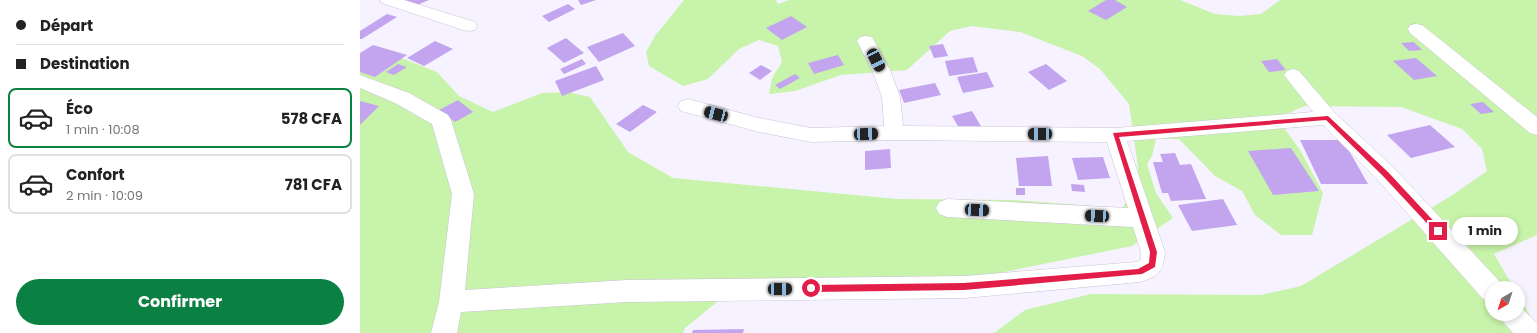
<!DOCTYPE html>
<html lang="fr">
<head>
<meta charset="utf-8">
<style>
  :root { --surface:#fff; --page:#f6f6f6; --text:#222; --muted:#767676; --line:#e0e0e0; --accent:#0b8043 }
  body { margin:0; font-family:Poppins,sans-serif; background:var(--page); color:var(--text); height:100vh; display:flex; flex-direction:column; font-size:15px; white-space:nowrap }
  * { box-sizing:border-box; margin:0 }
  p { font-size:13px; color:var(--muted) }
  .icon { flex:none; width:22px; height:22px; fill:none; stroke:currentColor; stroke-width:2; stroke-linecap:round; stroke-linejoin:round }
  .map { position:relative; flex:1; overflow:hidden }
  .panel { display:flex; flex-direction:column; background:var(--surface); width:360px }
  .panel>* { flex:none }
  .top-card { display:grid; align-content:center; height:88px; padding:0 16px; background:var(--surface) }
  .needle { width:26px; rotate:219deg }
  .tools { position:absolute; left:1125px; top:281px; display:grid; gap:8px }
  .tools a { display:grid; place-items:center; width:40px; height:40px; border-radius:50%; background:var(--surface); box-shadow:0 2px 6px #0003; font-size:20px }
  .end { position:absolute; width:18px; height:18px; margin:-9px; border:5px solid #e11d48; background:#fff; box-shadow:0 0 0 2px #fff }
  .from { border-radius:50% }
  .bubble { position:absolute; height:28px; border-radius:14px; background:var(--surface); box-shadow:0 2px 6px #0003; font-size:13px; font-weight:700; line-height:28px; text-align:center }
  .car { position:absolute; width:12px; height:24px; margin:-12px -6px; border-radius:5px; box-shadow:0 0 3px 1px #0007; background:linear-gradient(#222 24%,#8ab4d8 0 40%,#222 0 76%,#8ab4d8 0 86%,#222 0) }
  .top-card b { display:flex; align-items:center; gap:14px; height:38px; font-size:15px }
  .top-card b+b { border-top:1px solid var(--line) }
  .top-card i { width:10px; height:10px; background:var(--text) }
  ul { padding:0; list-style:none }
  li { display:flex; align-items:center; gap:12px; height:60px; margin:0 8px 6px; padding:0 8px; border:2px solid var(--line); border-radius:8px }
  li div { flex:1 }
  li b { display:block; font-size:15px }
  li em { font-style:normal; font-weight:700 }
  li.active { border-color:var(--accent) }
  li>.icon { width:36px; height:36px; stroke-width:1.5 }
  .primary-button { display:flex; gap:8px; margin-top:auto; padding:8px 16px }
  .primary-button a { flex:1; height:46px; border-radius:24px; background:var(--accent); color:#fff; font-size:16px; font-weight:700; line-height:46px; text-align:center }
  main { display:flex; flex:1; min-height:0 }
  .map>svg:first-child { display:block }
  .green { fill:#c8f3aa }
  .building { fill:#c2a5ee }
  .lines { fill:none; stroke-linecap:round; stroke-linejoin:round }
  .street-casing { stroke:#cac2d7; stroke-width:1 }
  .street { fill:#fff; fill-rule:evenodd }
  .route { fill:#e11d48 }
</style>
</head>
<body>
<main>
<section class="panel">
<div class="top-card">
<b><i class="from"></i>Départ</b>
<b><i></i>Destination</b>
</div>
<ul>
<li class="active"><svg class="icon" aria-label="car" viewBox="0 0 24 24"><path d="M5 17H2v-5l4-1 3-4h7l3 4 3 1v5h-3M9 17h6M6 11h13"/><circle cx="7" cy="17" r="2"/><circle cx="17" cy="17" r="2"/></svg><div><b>Éco</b><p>1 min · 10:08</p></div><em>578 CFA</em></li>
<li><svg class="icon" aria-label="car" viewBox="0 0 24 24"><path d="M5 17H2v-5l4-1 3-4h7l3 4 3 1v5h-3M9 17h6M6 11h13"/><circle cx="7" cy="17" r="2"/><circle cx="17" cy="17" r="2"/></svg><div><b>Confort</b><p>2 min · 10:09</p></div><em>781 CFA</em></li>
</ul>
<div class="primary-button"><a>Confirmer</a></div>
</section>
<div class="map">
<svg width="1177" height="333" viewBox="0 0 1177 333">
  <rect width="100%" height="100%" fill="#f7f2ff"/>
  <!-- green -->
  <polygon class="green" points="324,0 416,0 418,4 429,0 820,0 855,14 879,16 901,14 920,0 1177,0 1177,235 1134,254 1154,288 1132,288 1132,314 1158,314 1158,295 1177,327 1177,333 634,333 665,310 731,294 901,295 941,286 1091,196 1127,171 1122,149 1102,129 1041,107 945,106 917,118 940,150 963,193 952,235 921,235 895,215 882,191 855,176 819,139 796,139 792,156 787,164 796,193 813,218 772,246 575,286 379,284 325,328 323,333 0,333 0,54 3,54 44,59 77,72 99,96 133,112 182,93 207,92 230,97 268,152 313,178 537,199 654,200 762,208 776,189 778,167 769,104 740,69 722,56 660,32 611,26 590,31 547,70 481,75 435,91 409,94 412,78 422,62 418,46 399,40 379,49 348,79 323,86 289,66 286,52 295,36"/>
  <!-- building -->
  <g class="building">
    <polygon points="37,0 69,0 45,10"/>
    <polygon points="218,0 236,0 221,5"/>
    <polygon points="746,0 755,0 767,7 746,20 728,11"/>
    <polygon points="208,4 215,9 189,22 182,16"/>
    <polygon points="27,14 37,17 2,39 0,39 0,31"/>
    <polygon points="431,16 447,27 422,40 406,28"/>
    <polygon points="263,33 275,46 239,62 227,47"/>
    <polygon points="206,38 224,53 204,63 187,48"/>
    <polygon points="75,41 93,49 64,66 47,58"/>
    <polygon points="1054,42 1062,50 1049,51 1041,43"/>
    <polygon points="583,44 588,56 574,58 569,46"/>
    <polygon points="13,45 47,55 15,77 0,72 0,53"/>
    <polygon points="478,55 484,65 454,74 448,63"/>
    <polygon points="613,57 618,72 589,76 585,61"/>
    <polygon points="1056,58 1077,76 1054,80 1033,61"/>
    <polygon points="222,59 226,64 204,74 200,69"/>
    <polygon points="917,59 926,70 909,72 901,61"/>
    <polygon points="38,64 47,67 34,75 26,72"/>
    <polygon points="686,64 707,81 689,90 668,72"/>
    <polygon points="401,65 412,71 400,80 389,73"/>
    <polygon points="236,66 244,80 202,96 195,81"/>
    <polygon points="627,72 634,87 603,93 597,77"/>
    <polygon points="435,74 440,78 420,89 415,85"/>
    <polygon points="575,83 581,95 544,103 539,90"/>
    <polygon points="98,100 113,112 95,122 79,110"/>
    <polygon points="0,101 19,106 0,125"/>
    <polygon points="1123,102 1134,112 1121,114 1110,104"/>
    <polygon points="283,105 297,112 270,132 256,124"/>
    <polygon points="612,111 622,128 602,133 592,116"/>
    <polygon points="1070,125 1095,147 1051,158 1027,135"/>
    <polygon points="940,140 983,140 1008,184 961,184"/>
    <polygon points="931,148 959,191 913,195 888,151"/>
    <polygon points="530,149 531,168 505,170 505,151"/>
    <polygon points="815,153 820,165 831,164 846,199 811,201 808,193 802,193 793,162 803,162 800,154"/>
    <polygon points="688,156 692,186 659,186 656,158"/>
    <polygon points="743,157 750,178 718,180 712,158"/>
    <polygon points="711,184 724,185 725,192 712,191"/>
    <rect x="656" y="188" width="9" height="7"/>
    <polygon points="863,199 877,225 832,231 818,205"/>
    <polygon points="384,329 383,333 332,333 333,330"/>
  </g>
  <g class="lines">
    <!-- street casing -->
    <g class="street-casing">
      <g id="street">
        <polygon points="20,0 44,0 115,22 117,26 115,30 109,31 103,30 22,3"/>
        <polygon points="1056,24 1062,25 1177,117 1177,135 1170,133 1050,33 1048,29 1050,25"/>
        <path d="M506,36L512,37L530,70L540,97L543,126L755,128L953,112L924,75L927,71L933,69L939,71L975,113L1034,168L1141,283L1143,288H1132V302L1123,299L1018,180L963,125L767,141L805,252C803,272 799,276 780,282L605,298L267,302L101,312L97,333H71L79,302L92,194L72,124L35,103L0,88V75L49,93L88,115L91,120L114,194L105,290L267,280L605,276L776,262L781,260V252L773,227L587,217L579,214L576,208L579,202L587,199L768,208L747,142L534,140L451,142L399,132L321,111L318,106L321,101L328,99L399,118L451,128L524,126L522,97L512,70L497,41L500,37Z"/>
        <polygon points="1158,305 1177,323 1177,333 1153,333 1143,322 1139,314 1158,314"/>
      </g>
    </g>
    <!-- street -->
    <use href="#street" class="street"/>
  </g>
  <!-- route -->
  <polygon class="route" points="968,116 1028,172 1081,229 1081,233 1076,233 1023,176 966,120 759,137 797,252 795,267 782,274 604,290 451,292 447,288 451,285 604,283 778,269 789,263 790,252 753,133"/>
</svg>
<div class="tools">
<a><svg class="needle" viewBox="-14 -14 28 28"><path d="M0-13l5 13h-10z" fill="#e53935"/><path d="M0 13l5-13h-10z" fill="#767676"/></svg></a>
</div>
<i class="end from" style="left:451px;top:288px"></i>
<i class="end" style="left:1078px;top:231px"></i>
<div class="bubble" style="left:1092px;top:217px;width:66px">1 min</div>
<i class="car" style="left:516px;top:60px;rotate:153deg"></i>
<i class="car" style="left:356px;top:114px;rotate:285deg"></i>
<i class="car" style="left:506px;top:134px;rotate:88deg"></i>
<i class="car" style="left:680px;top:134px;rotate:270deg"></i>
<i class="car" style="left:617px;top:210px;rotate:93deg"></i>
<i class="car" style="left:737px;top:216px;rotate:273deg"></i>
<i class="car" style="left:420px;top:289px;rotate:89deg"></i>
</div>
</main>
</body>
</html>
